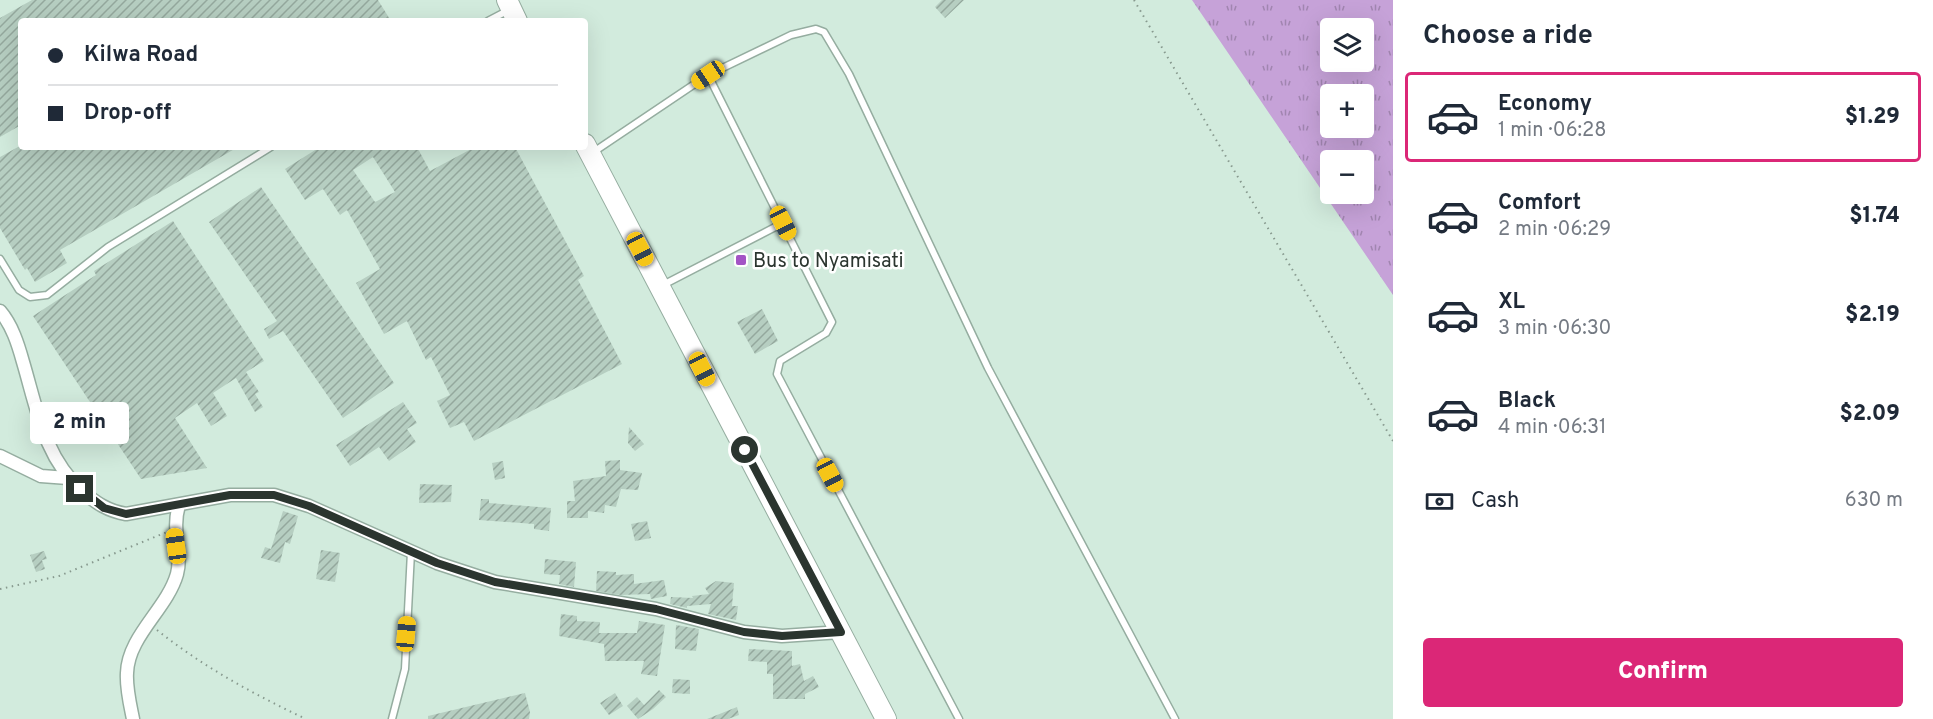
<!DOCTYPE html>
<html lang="en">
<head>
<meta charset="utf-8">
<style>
  :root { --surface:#fff; --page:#f2f2f3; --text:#1f2937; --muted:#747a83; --line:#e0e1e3; --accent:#db2777 }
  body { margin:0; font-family:Overpass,sans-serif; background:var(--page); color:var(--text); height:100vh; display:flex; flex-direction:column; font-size:22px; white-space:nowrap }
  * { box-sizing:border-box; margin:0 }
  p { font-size:20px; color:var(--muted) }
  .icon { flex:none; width:33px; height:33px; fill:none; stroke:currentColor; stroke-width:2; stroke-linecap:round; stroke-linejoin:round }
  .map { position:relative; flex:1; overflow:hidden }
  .sheet { display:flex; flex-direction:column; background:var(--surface); width:540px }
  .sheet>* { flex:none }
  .banner { position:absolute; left:18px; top:18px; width:570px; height:132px; border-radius:6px; box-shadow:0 6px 24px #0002; display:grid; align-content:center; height:132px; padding:0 30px; background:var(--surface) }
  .fabs { position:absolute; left:1320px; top:18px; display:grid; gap:12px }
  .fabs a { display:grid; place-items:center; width:54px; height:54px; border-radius:6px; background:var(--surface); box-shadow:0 6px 24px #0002; font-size:30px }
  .end { position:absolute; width:27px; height:27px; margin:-14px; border:8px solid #2b352f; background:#fff; box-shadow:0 0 0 3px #fff }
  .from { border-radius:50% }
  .bubble { position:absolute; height:42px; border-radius:6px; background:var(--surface); box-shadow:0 6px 24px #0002; font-size:20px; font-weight:800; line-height:42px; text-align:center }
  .car { position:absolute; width:18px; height:36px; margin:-18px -9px; border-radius:8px; box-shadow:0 0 4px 2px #0007; background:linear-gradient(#f5c518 24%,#345 0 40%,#f5c518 0 76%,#345 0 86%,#f5c518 0) }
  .banner b { display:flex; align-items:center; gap:21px; height:57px; font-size:22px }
  .banner b+b { border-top:2px solid var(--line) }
  .banner i { width:15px; height:15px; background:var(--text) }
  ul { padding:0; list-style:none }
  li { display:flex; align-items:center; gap:18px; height:90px; margin:0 12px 9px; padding:0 18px; border:3px solid transparent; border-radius:6px }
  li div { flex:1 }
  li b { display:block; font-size:22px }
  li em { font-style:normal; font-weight:800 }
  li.selected { border-color:var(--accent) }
  li>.icon { width:54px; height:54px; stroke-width:1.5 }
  h2 { padding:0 30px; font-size:27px; line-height:72px }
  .pay { display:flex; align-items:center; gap:15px; height:66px; padding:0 30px; font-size:22px }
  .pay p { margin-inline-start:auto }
  .action { display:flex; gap:12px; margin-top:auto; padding:12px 30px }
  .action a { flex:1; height:69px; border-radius:6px; background:var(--accent); color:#fff; font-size:24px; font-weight:800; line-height:69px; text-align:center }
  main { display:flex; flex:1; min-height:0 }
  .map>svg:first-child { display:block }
  .grass { fill:url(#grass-tufts); fill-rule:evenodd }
  .building { fill:url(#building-hatch); fill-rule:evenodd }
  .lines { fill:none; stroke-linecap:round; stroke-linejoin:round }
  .service-casing { stroke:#95ada0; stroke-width:9 }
  .minor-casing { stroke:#95ada0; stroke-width:15 }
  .trunk-casing { stroke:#95ada0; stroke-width:22 }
  .path { stroke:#87998e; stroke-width:2; stroke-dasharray:1.5 4.5; stroke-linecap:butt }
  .service { stroke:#fff; stroke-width:6 }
  .minor { stroke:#fff; stroke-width:12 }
  .trunk { stroke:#fff; stroke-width:20 }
  .route { stroke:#2b352f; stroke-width:8 }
  .poi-dot { fill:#a354c5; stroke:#fff; stroke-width:2 }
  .labels { text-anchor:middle; stroke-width:5; stroke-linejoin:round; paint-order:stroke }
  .poi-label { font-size:20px; fill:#2b352f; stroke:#fff; text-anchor:start }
</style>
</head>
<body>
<main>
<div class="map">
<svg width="1393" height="719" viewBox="0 0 1393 719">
  <defs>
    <pattern id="grass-tufts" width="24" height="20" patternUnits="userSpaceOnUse" patternTransform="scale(1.5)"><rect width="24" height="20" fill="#c6a2d8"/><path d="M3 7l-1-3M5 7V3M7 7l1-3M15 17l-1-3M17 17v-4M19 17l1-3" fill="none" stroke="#a185b0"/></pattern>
    <pattern id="building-hatch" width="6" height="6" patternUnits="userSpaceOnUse" patternTransform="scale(1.5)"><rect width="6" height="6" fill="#b6cec1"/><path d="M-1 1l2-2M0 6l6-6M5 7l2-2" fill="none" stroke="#94a89d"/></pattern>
  </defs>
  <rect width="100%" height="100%" fill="#d2ebdd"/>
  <!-- grass -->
  <path class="grass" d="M1192,0H1393V295ZM1330,28H1364V62H1330ZM1330,94H1364V128H1330ZM1330,160H1364V194H1330Z"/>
  <!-- building -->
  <g class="building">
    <polygon points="32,0 378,0 391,21 21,21 21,125 0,137 0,18"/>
    <polygon points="942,0 964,0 945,18 935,7"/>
    <polygon points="18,147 238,147 60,250 67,263 35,282 27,268 25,270 0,228 0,157"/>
    <path d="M320,147H417L430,171L475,147H515L584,276L578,280L622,364L474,441L464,422L450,428L437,401L450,395L431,357L426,360L407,321L384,334L356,283L380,269L347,210L340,215L323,189L305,200L285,169ZM373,157L395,192L375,202L353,170Z"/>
    <polygon points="261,187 394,383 343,418 283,331 269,339 264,329 277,321 209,222"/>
    <polygon points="173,221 264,361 246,372 259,392 255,394 263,407 255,412 236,378 213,393 227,416 211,426 197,403 175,418 207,468 141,479 33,316 96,275 94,271"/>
    <polygon points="762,309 778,341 755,354 737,322"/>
    <polygon points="403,402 417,423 407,429 416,442 389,461 379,447 350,466 336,445"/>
    <polygon points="629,427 644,444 635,451 628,443"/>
    <polygon points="620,460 620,470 642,473 638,490 621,489 616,507 605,505 604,513 588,511 588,518 567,518 567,501 575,501 573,481 606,476 605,461"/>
    <polygon points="503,461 505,478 495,480 492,463"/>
    <polygon points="420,484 452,485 451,502 419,503"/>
    <polygon points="481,499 489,499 489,503 551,508 549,531 534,529 534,524 479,520"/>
    <polygon points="283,511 298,516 290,544 285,542 280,563 261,558 265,547 271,549"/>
    <polygon points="647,521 651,538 635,541 631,524"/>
    <polygon points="321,550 340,553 335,582 316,579"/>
    <polygon points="44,551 47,559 42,560 45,569 36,572 30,555"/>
    <polygon points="545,559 576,562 574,587 559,584 560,575 544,574"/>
    <polygon points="597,571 616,572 616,575 634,574 634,584 664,580 667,596 651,599 650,594 621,595 596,591"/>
    <polygon points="716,581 734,583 732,606 738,606 736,620 708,614 711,604 687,606 687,608 670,604 671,597 693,598 692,596 709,594 705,588"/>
    <polygon points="561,614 577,616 577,621 600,622 599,633 637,633 639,621 665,625 657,676 641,674 644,661 605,661 604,644 559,636"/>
    <polygon points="676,625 699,629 696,651 675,649"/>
    <polygon points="749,649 792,651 792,666 800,664 804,681 813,676 819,687 805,694 805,699 773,699 773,674 767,674 767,662 748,661"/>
    <polygon points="673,679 690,680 690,694 672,693"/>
    <polygon points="659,690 666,697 653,709 638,719 627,706 637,697 644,705"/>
    <polygon points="525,693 530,712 529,719 428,719 428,716"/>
    <polygon points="615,693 623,706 609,715 600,703"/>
    <polygon points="737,707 739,715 728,719 707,719"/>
  </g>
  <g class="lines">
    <!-- service casing -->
    <g class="service-casing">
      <g id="service">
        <polyline points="488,21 509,10"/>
        <polyline points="708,75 832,322 826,333 780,361 777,374 959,719"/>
        <polyline points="592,153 708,75 791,35 816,29 824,32 849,74 988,368 1175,719"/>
        <polyline points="0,259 19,290 30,297 47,295 108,247 271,147"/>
        <polyline points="661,286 783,223"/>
        <polyline points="392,719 405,669 411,552"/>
      </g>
    </g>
    <!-- minor casing -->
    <g class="minor-casing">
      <g id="minor">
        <path d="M0,311C12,325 18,344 23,362C37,409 44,457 82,491C96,503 108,511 126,514L230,495H274L309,506L437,563L495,582L656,609L744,632L782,636L841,632"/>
        <polyline points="0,456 41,476 68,478"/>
        <path d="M133,719C130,704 126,688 127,673C128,636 167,609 177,574C183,552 171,531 179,505"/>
      </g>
    </g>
    <!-- trunk casing -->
    <g class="trunk-casing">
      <g id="trunk">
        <polyline points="507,0 517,21"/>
        <polyline points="585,144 886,719"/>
      </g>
    </g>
    <!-- path -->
    <g class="path">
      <polyline points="1134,0 1393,441"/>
      <polyline points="0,589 59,576 167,532"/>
      <path d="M157,630C202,666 253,694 306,719"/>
    </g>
    <!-- service -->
    <use href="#service" class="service"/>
    <!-- minor -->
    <use href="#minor" class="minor"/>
    <!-- trunk -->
    <use href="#trunk" class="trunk"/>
  </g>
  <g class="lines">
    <!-- route -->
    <polyline class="route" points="80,489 104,508 126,514 230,495 274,495 309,506 437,563 495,582 656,609 744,632 782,636 841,632 745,450"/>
  </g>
  <!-- markers -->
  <rect class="poi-dot" x="735" y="254" width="12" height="12" rx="3"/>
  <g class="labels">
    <!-- poi labels -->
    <g class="poi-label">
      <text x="753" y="267">Bus to Nyamisati</text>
    </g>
  </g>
</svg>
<div class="fabs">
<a><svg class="icon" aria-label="layers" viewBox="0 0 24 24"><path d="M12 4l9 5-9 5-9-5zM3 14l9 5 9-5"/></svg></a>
<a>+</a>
<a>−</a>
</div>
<i class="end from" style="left:745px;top:450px"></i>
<i class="end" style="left:80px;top:489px"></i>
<div class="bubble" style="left:30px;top:402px;width:99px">2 min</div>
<i class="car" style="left:708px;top:75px;rotate:236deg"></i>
<i class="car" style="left:783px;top:223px;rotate:153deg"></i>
<i class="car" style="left:640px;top:249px;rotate:152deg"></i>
<i class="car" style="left:702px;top:369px;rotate:153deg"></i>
<i class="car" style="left:830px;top:475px;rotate:152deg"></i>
<i class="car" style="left:176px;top:546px;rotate:352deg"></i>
<i class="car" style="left:406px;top:634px;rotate:5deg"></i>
<div class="banner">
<b><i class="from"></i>Kilwa Road</b>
<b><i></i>Drop-off</b>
</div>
</div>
<section class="sheet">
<h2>Choose a ride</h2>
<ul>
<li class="selected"><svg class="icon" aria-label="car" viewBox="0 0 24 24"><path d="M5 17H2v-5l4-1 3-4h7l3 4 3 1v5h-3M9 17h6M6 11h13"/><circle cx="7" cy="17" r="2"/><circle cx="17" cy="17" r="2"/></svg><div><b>Economy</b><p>1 min · 06:28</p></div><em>$1.29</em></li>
<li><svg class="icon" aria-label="car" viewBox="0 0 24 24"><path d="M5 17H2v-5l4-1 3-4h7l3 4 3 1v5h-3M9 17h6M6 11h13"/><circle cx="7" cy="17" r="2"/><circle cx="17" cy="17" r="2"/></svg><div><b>Comfort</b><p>2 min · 06:29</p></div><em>$1.74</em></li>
<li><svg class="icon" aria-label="car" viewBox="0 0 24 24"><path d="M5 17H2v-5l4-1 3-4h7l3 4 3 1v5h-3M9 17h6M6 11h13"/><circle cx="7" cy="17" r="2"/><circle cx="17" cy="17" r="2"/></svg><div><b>XL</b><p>3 min · 06:30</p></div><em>$2.19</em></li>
<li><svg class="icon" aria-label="car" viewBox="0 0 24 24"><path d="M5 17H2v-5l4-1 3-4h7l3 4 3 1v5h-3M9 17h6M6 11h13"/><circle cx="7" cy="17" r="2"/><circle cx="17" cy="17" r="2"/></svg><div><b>Black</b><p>4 min · 06:31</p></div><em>$2.09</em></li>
</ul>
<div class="pay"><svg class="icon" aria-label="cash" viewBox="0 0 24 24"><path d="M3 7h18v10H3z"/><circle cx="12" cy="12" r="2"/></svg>Cash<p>630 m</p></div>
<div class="action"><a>Confirm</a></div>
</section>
</main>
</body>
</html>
